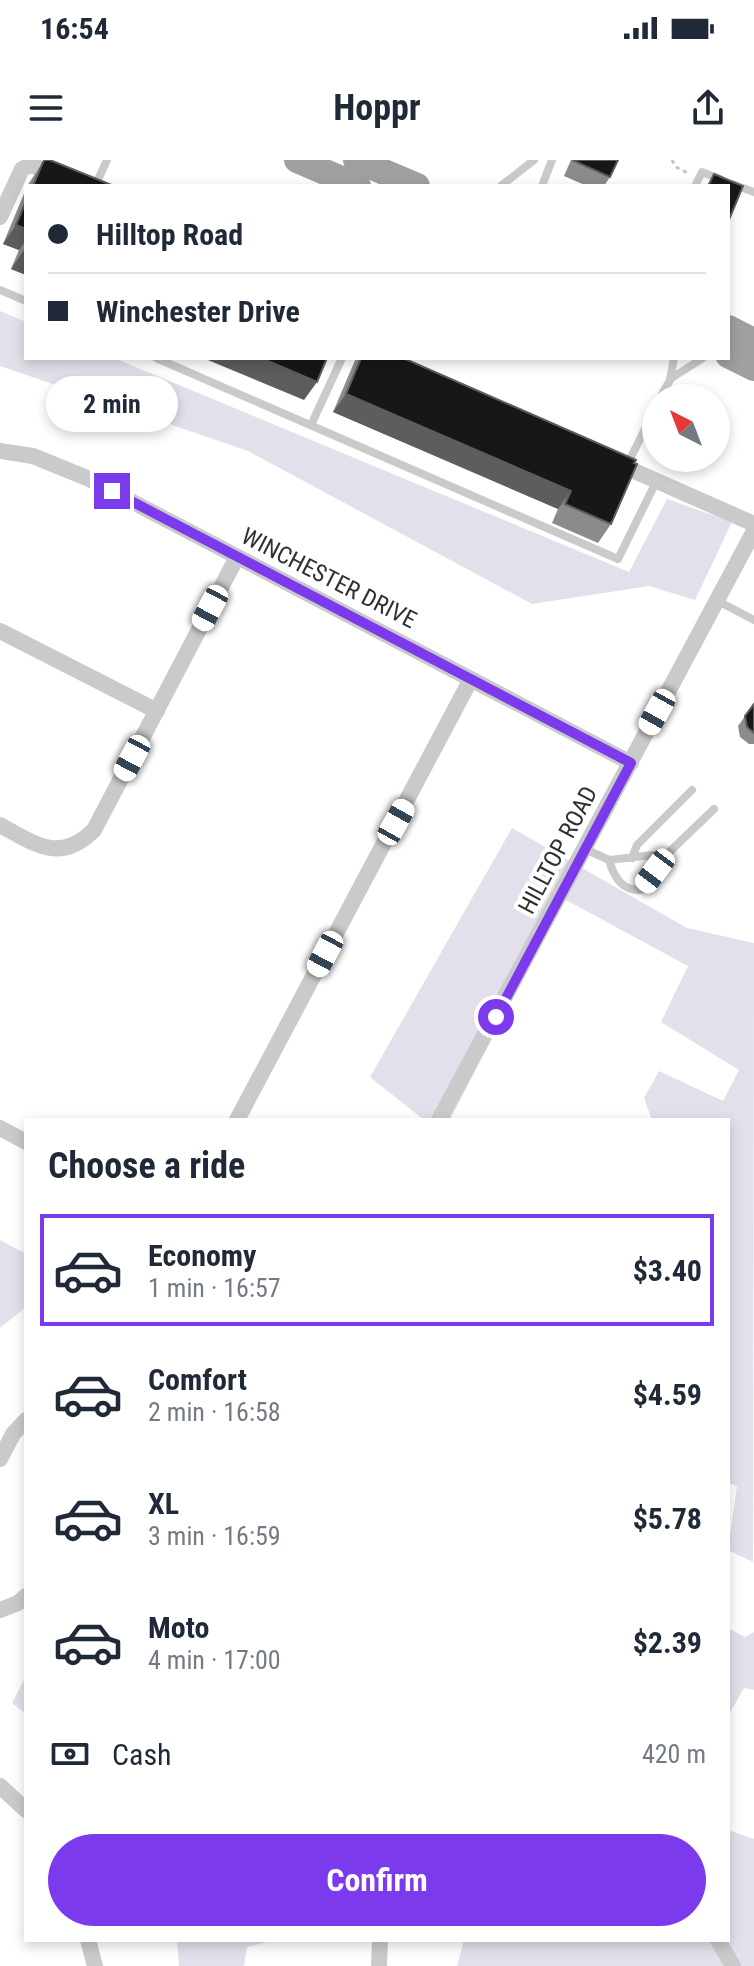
<!DOCTYPE html>
<html lang="en">
<head>
<meta charset="utf-8">
<style>
  :root { --surface:#fff; --page:#f2f2f3; --text:#1f2937; --muted:#747a83; --line:#e0e1e3; --accent:#7c3aed }
  body { margin:0; font-family:"Roboto Condensed",sans-serif; background:var(--page); color:var(--text); height:100vh; display:flex; flex-direction:column; font-size:30px; white-space:nowrap }
  * { box-sizing:border-box; margin:0 }
  p { font-size:26px; color:var(--muted) }
  .icon { flex:none; width:44px; height:44px; fill:none; stroke:currentColor; stroke-width:2; stroke-linecap:round; stroke-linejoin:round }
  .map { position:relative; flex:1; overflow:hidden }
  .drawer { position:absolute; left:24px; top:958px; width:706px; height:824px; display:flex; flex-direction:column; background:var(--surface); border-radius:0px; box-shadow:0 4px 12px #0003 }
  .drawer>* { flex:none }
  .top-card { position:absolute; left:24px; top:24px; width:706px; height:176px; border-radius:0px; box-shadow:0 4px 12px #0003; display:grid; align-content:center; height:176px; padding:0 24px; background:var(--surface) }
  .needle { width:52px; rotate:318deg }
  .buttons { position:absolute; left:642px; top:224px; display:grid; gap:16px }
  .buttons a { display:grid; place-items:center; width:88px; height:88px; border-radius:50%; background:var(--surface); box-shadow:0 4px 12px #0003; font-size:40px }
  .end { position:absolute; width:36px; height:36px; margin:-18px; border:10px solid #7c3aed; background:#fff; box-shadow:0 0 0 4px #fff }
  .from { border-radius:50% }
  .bubble { position:absolute; height:56px; border-radius:28px; background:var(--surface); box-shadow:0 4px 12px #0003; font-size:26px; font-weight:700; line-height:56px; text-align:center }
  .car { position:absolute; width:24px; height:48px; margin:-24px -12px; border-radius:10px; box-shadow:0 0 6px 2px #0007; background:linear-gradient(#fff 24%,#345 0 40%,#fff 0 76%,#345 0 86%,#fff 0) }
  .top-card b { display:flex; align-items:center; gap:28px; height:76px; font-size:30px }
  .top-card b+b { border-top:2px solid var(--line) }
  .top-card i { width:20px; height:20px; background:var(--text) }
  ul { padding:0; list-style:none }
  li { display:flex; align-items:center; gap:24px; height:112px; margin:0 16px 12px; padding:0 8px; border:4px solid transparent; border-radius:0px }
  li div { flex:1 }
  li b { display:block; font-size:30px }
  li em { font-style:normal; font-weight:700 }
  li.current { border-color:var(--accent) }
  li>.icon { width:72px; height:72px; stroke-width:1.5 }
  h2 { padding:0 24px; font-size:36px; line-height:96px }
  .pay { display:flex; align-items:center; gap:20px; height:88px; padding:0 24px; font-size:30px }
  .pay p { margin-inline-start:auto }
  .button { display:flex; gap:16px; margin-top:auto; padding:16px 24px }
  .button a { flex:1; height:92px; border-radius:48px; background:var(--accent); color:#fff; font-size:32px; font-weight:700; line-height:92px; text-align:center }
  .status { display:flex; justify-content:space-between; align-items:center; height:56px; padding:0 40px; background:var(--surface); direction:ltr }
  .status svg { height:22px; fill:currentColor }
  header { display:flex; justify-content:space-between; align-items:center; height:104px; padding:0 24px; background:var(--surface); font-size:36px; font-weight:700 }
  .map>svg:first-child { display:block }
  .green { fill:#e4e0eb }
  .lines { fill:none; stroke-linecap:round; stroke-linejoin:round }
  .path { stroke:#c4c4c4; stroke-width:3; stroke-dasharray:4 4; stroke-linecap:butt }
  .service { stroke:#cacaca; stroke-width:8 }
  .minor { stroke:#cacaca; stroke-width:16 }
  .trunk { stroke:#a0a0a0; stroke-width:26 }
  .wall { fill:#8b8b8b }
  .shaded-wall { fill:#5d5d5d }
  .building { fill:#171717; stroke:#5d5d5d; stroke-width:2 }
  .route { stroke:#7c3aed; stroke-width:10 }
  .labels { text-anchor:middle; stroke-width:8; stroke-linejoin:round; paint-order:stroke }
  .street-label { font-size:24px; fill:#303030; stroke:#fff }
</style>
</head>
<body>
<div class="status"><b>16:54</b><svg viewBox="0 0 49 12"><path d="M0 12V9h3v3zM5 12V6h3v6zM10 12V3h3v9zM15 12V0h3v12zM26 1h20v11H26zM47 4h2v5h-2z"/></svg></div>
<header><svg class="icon" aria-label="menu" viewBox="0 0 24 24"><path d="M4 6h16M4 12h16M4 18h16"/></svg>Hoppr<svg class="icon" aria-label="share" viewBox="0 0 24 24"><path d="M12 15V3M7 8l5-5 5 5M5 13v7h14v-7"/></svg></header>
<div class="map">
<svg width="754" height="1806" viewBox="0 0 754 1806">
  <rect width="100%" height="100%" fill="#fff"/>
  <!-- green -->
  <g class="green">
    <polygon points="0,151 26,162 26,198 114,198 629,412 667,339 732,362 695,440 649,426 532,444 248,291 0,206"/>
    <polygon points="512,668 687,768 754,783 753,1402 728,1390 737,1326 728,1323 728,960 652,960 644,938 659,911 723,941 739,910 661,862 688,806 564,739 450,960 424,960 370,917"/>
    <polygon points="0,1080 26,1094 26,1147 0,1168"/>
    <polygon points="728,1468 745,1477 754,1472 754,1530 744,1528 728,1556"/>
    <polygon points="26,1516 26,1554 12,1543"/>
    <polygon points="728,1670 754,1679 754,1806 457,1806 464,1780 728,1780"/>
    <polygon points="177,1780 276,1780 247,1787 244,1806 179,1806"/>
  </g>
  <g class="lines">
    <!-- path -->
    <polyline class="path" points="672,0 676,7 690,14"/>
    <!-- service -->
    <g class="service">
      <polyline points="732,24 754,32"/>
      <polyline points="95,26 107,0"/>
      <polyline points="501,26 534,0"/>
      <polyline points="542,26 552,0"/>
      <polyline points="695,26 702,12 720,19"/>
      <polyline points="0,130 26,141"/>
      <polyline points="156,198 618,399 656,322"/>
      <polyline points="670,219 703,198"/>
      <polyline points="660,238 670,220 674,198"/>
      <polyline points="311,265 342,198"/>
      <polyline points="626,307 656,247"/>
      <polyline points="716,440 754,460"/>
      <path d="M585,689L609,700C614,717 622,731 641,730L661,700L652,695L609,700"/>
      <polyline points="632,698 637,685 692,630"/>
      <polyline points="661,700 714,649"/>
    </g>
    <!-- minor -->
    <g class="minor">
      <polyline points="0,57 22,9 31,5 86,26"/>
      <polyline points="0,291 33,296 87,318 631,603"/>
      <polyline points="614,302 754,364"/>
      <polyline points="0,471 157,551"/>
      <path d="M0,665C35,684 60,704 94,670L237,397"/>
      <polyline points="237,960 471,519"/>
      <polyline points="439,960 754,371"/>
      <polyline points="0,968 26,982"/>
      <polyline points="0,1299 13,1274 26,1260"/>
      <polyline points="0,1450 18,1443 26,1436"/>
      <polyline points="0,1626 26,1650"/>
      <polyline points="88,1780 95,1806"/>
      <polyline points="718,1780 733,1806"/>
      <polyline points="379,1806 380,1780"/>
    </g>
    <!-- trunk -->
    <g class="trunk">
      <polyline points="297,0 358,26"/>
      <polyline points="356,0 417,26"/>
      <polyline points="728,168 754,181"/>
      <polyline points="728,195 754,208"/>
    </g>
  </g>
  <!-- wall -->
  <g class="wall">
    <polygon points="571,0 618,0 610,17 604,26 587,26 564,16"/>
    <polygon points="43,2 114,26 27,26"/>
    <polygon points="26,29 26,115 11,109 19,90 3,84"/>
    <polygon points="356,198 403,198 611,364 598,383 552,363 558,349 333,252"/>
    <polygon points="754,544 754,584 749,584 740,577 738,566"/>
  </g>
  <!-- shaded-wall -->
  <g class="shaded-wall">
    <polygon points="16,65 26,69 26,80 19,90 3,84"/>
    <polygon points="24,90 26,90 26,115 11,109"/>
    <polygon points="203,198 261,198 317,222 304,240"/>
    <polygon points="346,234 571,331 558,349 333,252"/>
  </g>
  <!-- building -->
  <g class="building">
    <polygon points="45,0 50,0 114,26 33,26 43,2"/>
    <polygon points="575,0 618,0 610,17 574,1"/>
    <polygon points="714,14 743,26 728,62 728,26 708,26"/>
    <polygon points="26,41 26,69 16,65"/>
    <polygon points="261,198 327,198 317,222"/>
    <polygon points="361,198 403,198 636,300 634,303 637,304 611,364 565,344 571,331 346,234"/>
    <polygon points="754,544 754,573 747,567 745,556"/>
  </g>
  <g class="lines">
    <!-- route -->
    <polyline class="route" points="112,331 631,603 496,857"/>
  </g>
  <g class="labels">
    <!-- street labels -->
    <g class="street-label">
      <text transform="translate(329 418) rotate(27)" y="8">WINCHESTER DRIVE</text>
      <text transform="translate(558 690) rotate(-62)" y="8">HILLTOP ROAD</text>
    </g>
  </g>
</svg>
<div class="buttons">
<a><svg class="needle" viewBox="-14 -14 28 28"><path d="M0-13l5 13h-10z" fill="#e53935"/><path d="M0 13l5-13h-10z" fill="#747a83"/></svg></a>
</div>
<i class="end from" style="left:496px;top:857px"></i>
<i class="end" style="left:112px;top:331px"></i>
<div class="bubble" style="left:46px;top:216px;width:132px">2 min</div>
<i class="car" style="left:210px;top:448px;rotate:208deg"></i>
<i class="car" style="left:657px;top:552px;rotate:209deg"></i>
<i class="car" style="left:132px;top:598px;rotate:208deg"></i>
<i class="car" style="left:396px;top:662px;rotate:29deg"></i>
<i class="car" style="left:655px;top:711px;rotate:217deg"></i>
<i class="car" style="left:325px;top:794px;rotate:208deg"></i>
<div class="top-card">
<b><i class="from"></i>Hilltop Road</b>
<b><i></i>Winchester Drive</b>
</div>
<section class="drawer">
<h2>Choose a ride</h2>
<ul>
<li class="current"><svg class="icon" aria-label="car" viewBox="0 0 24 24"><path d="M5 17H2v-5l4-1 3-4h7l3 4 3 1v5h-3M9 17h6M6 11h13"/><circle cx="7" cy="17" r="2"/><circle cx="17" cy="17" r="2"/></svg><div><b>Economy</b><p>1 min · 16:57</p></div><em>$3.40</em></li>
<li><svg class="icon" aria-label="car" viewBox="0 0 24 24"><path d="M5 17H2v-5l4-1 3-4h7l3 4 3 1v5h-3M9 17h6M6 11h13"/><circle cx="7" cy="17" r="2"/><circle cx="17" cy="17" r="2"/></svg><div><b>Comfort</b><p>2 min · 16:58</p></div><em>$4.59</em></li>
<li><svg class="icon" aria-label="car" viewBox="0 0 24 24"><path d="M5 17H2v-5l4-1 3-4h7l3 4 3 1v5h-3M9 17h6M6 11h13"/><circle cx="7" cy="17" r="2"/><circle cx="17" cy="17" r="2"/></svg><div><b>XL</b><p>3 min · 16:59</p></div><em>$5.78</em></li>
<li><svg class="icon" aria-label="car" viewBox="0 0 24 24"><path d="M5 17H2v-5l4-1 3-4h7l3 4 3 1v5h-3M9 17h6M6 11h13"/><circle cx="7" cy="17" r="2"/><circle cx="17" cy="17" r="2"/></svg><div><b>Moto</b><p>4 min · 17:00</p></div><em>$2.39</em></li>
</ul>
<div class="pay"><svg class="icon" aria-label="cash" viewBox="0 0 24 24"><path d="M3 7h18v10H3z"/><circle cx="12" cy="12" r="2"/></svg>Cash<p>420 m</p></div>
<div class="button"><a>Confirm</a></div>
</section>
</div>
</body>
</html>
